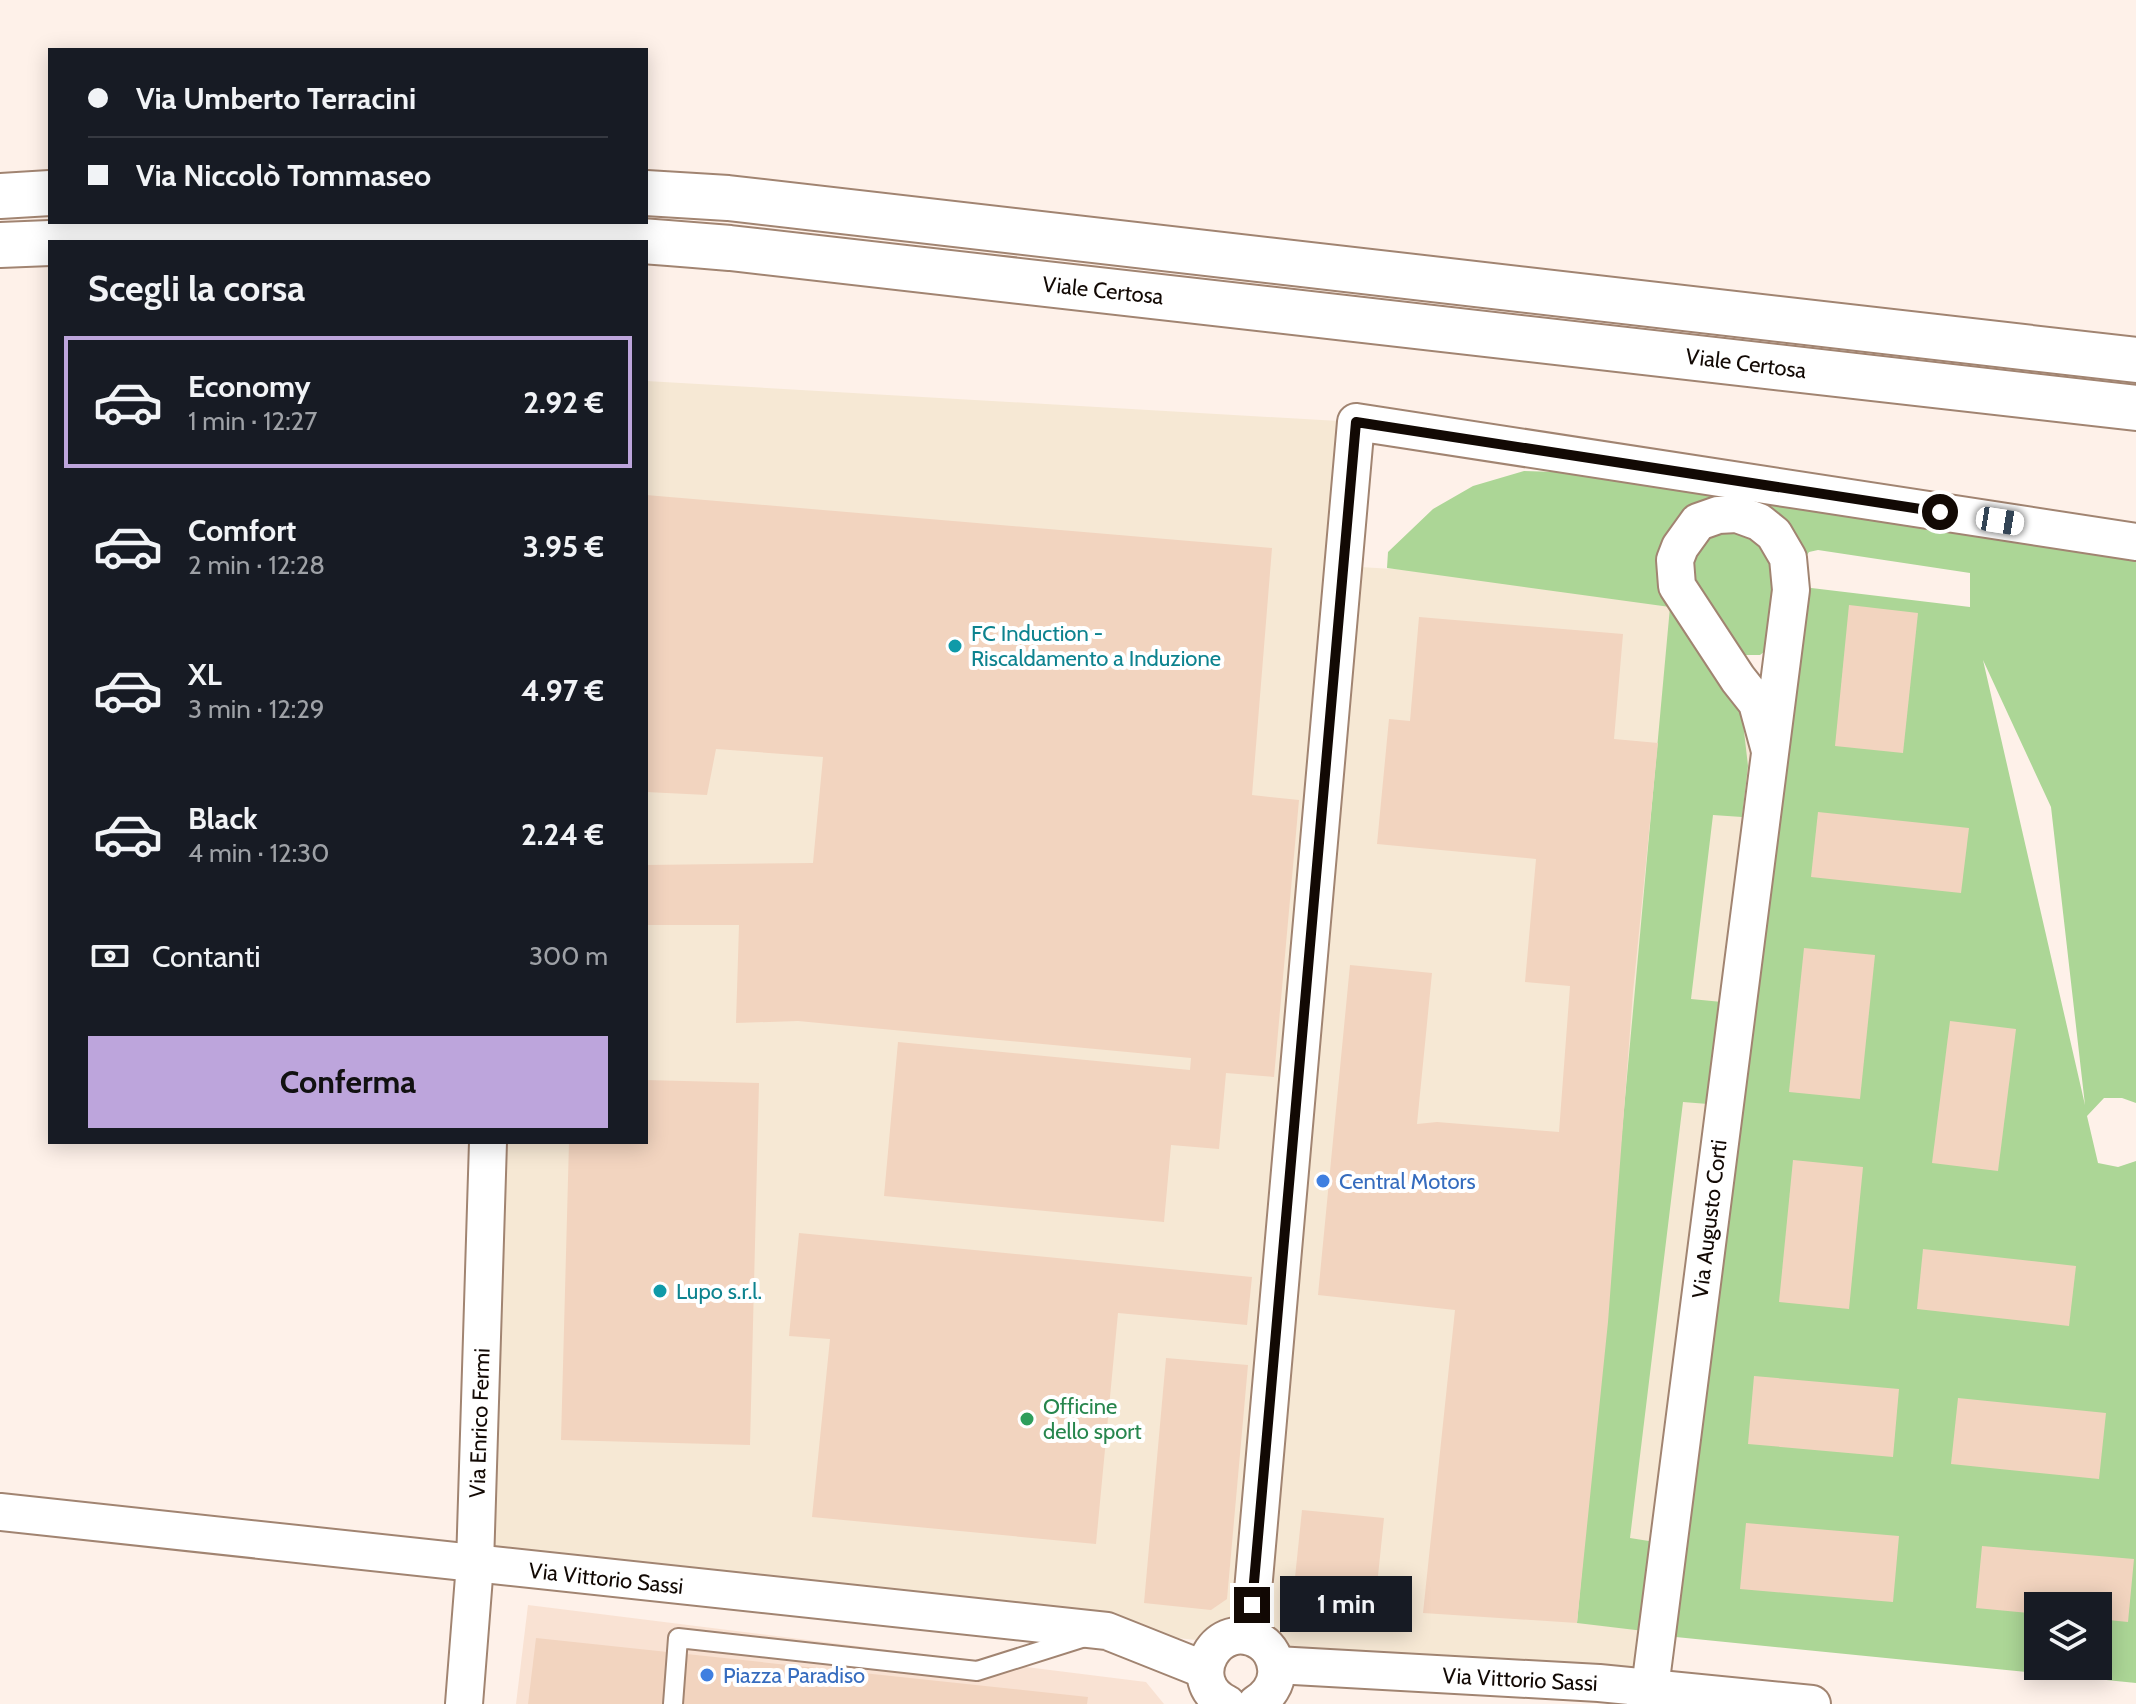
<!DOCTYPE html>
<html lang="it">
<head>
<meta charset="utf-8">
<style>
  :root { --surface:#171b24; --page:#20242c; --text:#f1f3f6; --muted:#9ea1a6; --line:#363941; --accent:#bda5dc }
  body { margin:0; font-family:Cabin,sans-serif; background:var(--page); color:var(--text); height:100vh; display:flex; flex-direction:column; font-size:30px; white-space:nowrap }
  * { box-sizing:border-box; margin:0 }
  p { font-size:26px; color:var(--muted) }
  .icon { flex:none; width:44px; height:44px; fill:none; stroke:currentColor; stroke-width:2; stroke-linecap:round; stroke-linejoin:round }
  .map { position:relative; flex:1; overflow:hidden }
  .sheet { position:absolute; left:48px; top:240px; width:600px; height:904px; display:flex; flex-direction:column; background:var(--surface); border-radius:0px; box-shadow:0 4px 20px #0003 }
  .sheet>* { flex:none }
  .banner { position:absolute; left:48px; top:48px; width:600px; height:176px; border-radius:0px; box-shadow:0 4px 20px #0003; display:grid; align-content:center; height:176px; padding:0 40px; background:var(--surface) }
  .buttons { position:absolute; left:2024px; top:1592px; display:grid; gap:16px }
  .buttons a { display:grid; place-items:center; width:88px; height:88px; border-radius:0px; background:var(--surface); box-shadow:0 4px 20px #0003; font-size:40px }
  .end { position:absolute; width:36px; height:36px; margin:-18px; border:10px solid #120904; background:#fff; box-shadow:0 0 0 4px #fff }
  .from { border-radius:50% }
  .bubble { position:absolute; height:56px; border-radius:0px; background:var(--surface); box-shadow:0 4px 20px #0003; font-size:26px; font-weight:800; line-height:56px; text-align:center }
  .car { position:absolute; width:24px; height:48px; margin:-24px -12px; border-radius:10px; box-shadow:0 0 6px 2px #0007; background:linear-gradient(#fff 24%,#345 0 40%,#fff 0 76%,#345 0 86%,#fff 0) }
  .banner b { display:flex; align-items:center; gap:28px; height:76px; font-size:30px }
  .banner b+b { border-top:2px solid var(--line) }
  .banner i { width:20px; height:20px; background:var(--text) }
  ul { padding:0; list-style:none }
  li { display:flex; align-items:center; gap:24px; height:132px; margin:0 16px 12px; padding:0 24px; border:4px solid transparent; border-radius:0px }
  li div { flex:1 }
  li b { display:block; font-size:30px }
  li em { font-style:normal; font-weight:800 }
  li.current { border-color:var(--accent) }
  li>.icon { width:72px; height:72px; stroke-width:1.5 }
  h2 { padding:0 40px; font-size:36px; line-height:96px }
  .pay { display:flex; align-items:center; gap:20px; height:88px; padding:0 40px; font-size:30px }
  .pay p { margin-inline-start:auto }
  .button { display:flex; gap:16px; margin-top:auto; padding:16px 40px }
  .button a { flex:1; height:92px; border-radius:0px; background:var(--accent); color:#111; font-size:32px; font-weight:800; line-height:92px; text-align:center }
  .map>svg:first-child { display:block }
  .built { fill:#f9e2d3 }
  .industrial { fill:#f6e8d4 }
  .green { fill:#acd696; fill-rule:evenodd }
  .building { fill:#f2d4bf }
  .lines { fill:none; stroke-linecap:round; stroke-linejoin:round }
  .service-casing { stroke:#a18471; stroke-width:22 }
  .minor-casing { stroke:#a18471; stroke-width:40 }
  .secondary-casing { stroke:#a18471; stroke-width:48 }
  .service { stroke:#fff; stroke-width:18 }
  .minor { stroke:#fff; stroke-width:36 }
  .secondary { stroke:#fff; stroke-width:44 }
  .route { stroke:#120904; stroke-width:10 }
  .culture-dot { fill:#0f9aa8; stroke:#fff; stroke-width:3 }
  .shop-dot { fill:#3f7fe0; stroke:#fff; stroke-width:3 }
  .leisure-dot { fill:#2e9e5b; stroke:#fff; stroke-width:3 }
  .labels { text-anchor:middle; stroke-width:8; stroke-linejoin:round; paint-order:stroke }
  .street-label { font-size:22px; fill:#120904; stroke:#fff }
  .culture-label { font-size:22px; fill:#0d838f; stroke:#fff; text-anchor:start }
  .shop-label { font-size:22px; fill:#366cbe; stroke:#fff; text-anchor:start }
  .leisure-label { font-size:22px; fill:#27864d; stroke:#fff; text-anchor:start }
</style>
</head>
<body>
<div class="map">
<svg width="2136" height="1704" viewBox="0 0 2136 1704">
  <rect width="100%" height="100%" fill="#fef1e9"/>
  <!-- built -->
  <polygon class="built" points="528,1605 1146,1682 1164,1704 516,1704"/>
  <!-- industrial -->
  <polygon class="industrial" points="646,381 1356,422 1343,566 1677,586 1770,751 1650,1688 475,1564 488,1142 646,1142"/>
  <!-- green -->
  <g class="green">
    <path d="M1524,471L1557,472L1970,531L2136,542V1103L2122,1098H2104L2087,1116L2098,1163L2118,1167L2136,1161V1683L1656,1635L1803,587L1970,607V573L1818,550L1809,552L1802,563L1718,499C1681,506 1667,520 1663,557L1738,679L1748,766L1742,817L1713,815L1691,999L1722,1002L1708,1104L1683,1102L1630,1538L1655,1542L1644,1631L1577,1623L1670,607L1387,568L1388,552L1433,509L1473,486ZM1983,660L2051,807L2085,1105ZM2038,1606H2098V1666H2038Z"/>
    <polygon points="1743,524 1778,566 1769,648 1760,655 1745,655 1735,645 1692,587 1687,556 1697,539"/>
  </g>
  <!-- building -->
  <g class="building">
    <polygon points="646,495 1272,548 1252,795 1299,800 1274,1077 1226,1073 1219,1149 1171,1145 1164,1222 884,1196 898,1042 1190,1070 1191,1058 798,1021 736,1023 739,925 646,925 646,865 813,863 823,757 716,749 707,795 646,792"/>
    <polygon points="1849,605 1918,613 1903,753 1835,746"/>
    <polygon points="1419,617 1623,634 1614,739 1658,743 1633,992 1608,1322 1577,1623 1423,1613 1455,1310 1318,1295 1350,965 1432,973 1417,1124 1437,1122 1559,1132 1570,986 1525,982 1536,859 1377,844 1389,719 1410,721"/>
    <polygon points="1818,812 1969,828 1961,893 1811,877"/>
    <polygon points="1804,948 1875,955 1860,1099 1789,1092"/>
    <polygon points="1950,1021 2016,1029 1998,1171 1932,1163"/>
    <polygon points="646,1080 759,1083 750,1445 561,1440 569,1142 646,1142"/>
    <polygon points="1793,1160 1863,1167 1849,1309 1779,1302"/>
    <polygon points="799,1233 1252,1277 1247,1325 1118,1313 1096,1544 812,1517 830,1339 789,1336"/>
    <polygon points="1923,1249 2076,1266 2069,1326 1917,1309"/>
    <polygon points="1166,1358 1248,1365 1227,1599 1211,1610 1144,1603"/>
    <polygon points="1754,1376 1899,1389 1893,1457 1748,1444"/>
    <polygon points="1958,1398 2106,1413 2099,1479 1951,1464"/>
    <polygon points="1302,1510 1384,1518 1373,1624 1291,1616"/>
    <polygon points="1746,1523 1899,1536 1893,1602 1740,1589"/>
    <polygon points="1982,1546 2134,1559 2128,1622 2098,1619 2098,1606 2038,1606 2038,1614 1976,1608"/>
    <polygon points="536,1638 1088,1697 1087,1704 528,1704"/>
  </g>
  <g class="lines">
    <!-- service casing -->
    <g class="service-casing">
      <polyline id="service" points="673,1704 678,1638 977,1671 1085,1637"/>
    </g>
    <!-- minor casing -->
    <g class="minor-casing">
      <g id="minor">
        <polyline points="0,1512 1107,1631 1205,1670"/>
        <polyline points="1249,1636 1356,422 2136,542"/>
        <polyline points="1276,1665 1599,1683 1812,1704"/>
        <polyline points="464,1704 475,1564 488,1142"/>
        <path d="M1227,1704C1180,1681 1218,1615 1261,1642C1270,1648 1275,1658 1276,1668C1278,1684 1268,1696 1256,1704"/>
        <polyline points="1645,1704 1650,1688 1791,590 1788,558 1774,534 1759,522 1737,514 1718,515 1698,522 1680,547 1675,560 1677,586 1738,679 1757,703 1770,751"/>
      </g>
    </g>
    <!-- secondary casing -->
    <g class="secondary-casing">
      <g id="secondary">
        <polyline points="646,193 728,198 2136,360"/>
        <polyline points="0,196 50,193"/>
        <path d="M65,242C193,237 322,229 450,231C543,233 637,240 730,248L2136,408"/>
        <polyline points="0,245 50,243"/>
      </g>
    </g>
    <!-- service -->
    <use href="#service" class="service"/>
    <!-- minor -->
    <use href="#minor" class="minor"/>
    <!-- secondary -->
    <use href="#secondary" class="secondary"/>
  </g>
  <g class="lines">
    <!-- route -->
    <polyline class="route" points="1252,1605 1356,422 1940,512"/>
  </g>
  <!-- markers -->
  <g class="culture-dot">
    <circle cx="955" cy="646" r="8"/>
    <circle cx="660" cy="1291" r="8"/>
  </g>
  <g class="shop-dot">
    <circle cx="1323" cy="1181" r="8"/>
    <circle cx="707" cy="1675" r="8"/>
  </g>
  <circle class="leisure-dot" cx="1027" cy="1419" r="8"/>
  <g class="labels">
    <!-- street labels -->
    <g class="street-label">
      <text transform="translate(1103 290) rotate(6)" y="8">Viale Certosa</text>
      <text transform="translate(1746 363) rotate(7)" y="8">Viale Certosa</text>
      <text transform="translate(1709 1219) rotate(-83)" y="8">Via Augusto Corti</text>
      <text transform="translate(479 1423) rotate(-88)" y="8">Via Enrico Fermi</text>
      <text transform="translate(606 1578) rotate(6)" y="8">Via Vittorio Sassi</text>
      <text transform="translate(1520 1679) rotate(3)" y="8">Via Vittorio Sassi</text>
    </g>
    <!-- culture labels -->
    <g class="culture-label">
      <text x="971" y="641">FC Induction -<tspan x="971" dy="25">Riscaldamento a Induzione</tspan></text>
      <text x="676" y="1299">Lupo s.r.l.</text>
    </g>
    <!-- shop labels -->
    <g class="shop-label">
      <text x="1339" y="1189">Central Motors</text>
      <text x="723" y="1683">Piazza Paradiso</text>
    </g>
    <!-- leisure labels -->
    <g class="leisure-label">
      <text x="1043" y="1414">Officine<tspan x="1043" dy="25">dello sport</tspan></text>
    </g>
  </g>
</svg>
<div class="buttons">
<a><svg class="icon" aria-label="layers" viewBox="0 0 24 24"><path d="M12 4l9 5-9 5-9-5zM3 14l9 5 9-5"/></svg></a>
</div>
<i class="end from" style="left:1940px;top:512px"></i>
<i class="end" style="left:1252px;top:1605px"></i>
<div class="bubble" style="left:1280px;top:1576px;width:132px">1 min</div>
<i class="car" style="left:2000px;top:521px;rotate:99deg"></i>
<div class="banner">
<b><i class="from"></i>Via Umberto Terracini</b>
<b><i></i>Via Niccolò Tommaseo</b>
</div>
<section class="sheet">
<h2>Scegli la corsa</h2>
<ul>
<li class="current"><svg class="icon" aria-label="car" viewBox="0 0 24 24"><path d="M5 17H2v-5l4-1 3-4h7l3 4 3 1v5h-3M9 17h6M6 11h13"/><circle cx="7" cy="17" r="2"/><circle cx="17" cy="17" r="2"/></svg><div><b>Economy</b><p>1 min · 12:27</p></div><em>2.92 €</em></li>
<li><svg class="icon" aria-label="car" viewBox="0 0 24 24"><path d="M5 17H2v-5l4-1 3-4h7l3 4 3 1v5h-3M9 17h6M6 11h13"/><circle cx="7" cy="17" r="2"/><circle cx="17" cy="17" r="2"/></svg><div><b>Comfort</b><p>2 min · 12:28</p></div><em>3.95 €</em></li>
<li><svg class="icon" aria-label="car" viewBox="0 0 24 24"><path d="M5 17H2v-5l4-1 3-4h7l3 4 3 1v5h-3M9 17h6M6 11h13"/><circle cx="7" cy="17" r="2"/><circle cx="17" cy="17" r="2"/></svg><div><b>XL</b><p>3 min · 12:29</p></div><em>4.97 €</em></li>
<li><svg class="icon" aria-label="car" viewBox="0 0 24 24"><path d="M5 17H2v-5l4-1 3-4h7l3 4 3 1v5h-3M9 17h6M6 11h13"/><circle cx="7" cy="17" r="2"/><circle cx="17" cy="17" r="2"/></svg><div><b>Black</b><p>4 min · 12:30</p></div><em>2.24 €</em></li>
</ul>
<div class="pay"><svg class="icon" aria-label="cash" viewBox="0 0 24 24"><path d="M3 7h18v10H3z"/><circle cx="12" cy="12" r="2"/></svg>Contanti<p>300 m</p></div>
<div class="button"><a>Conferma</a></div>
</section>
</div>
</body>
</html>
